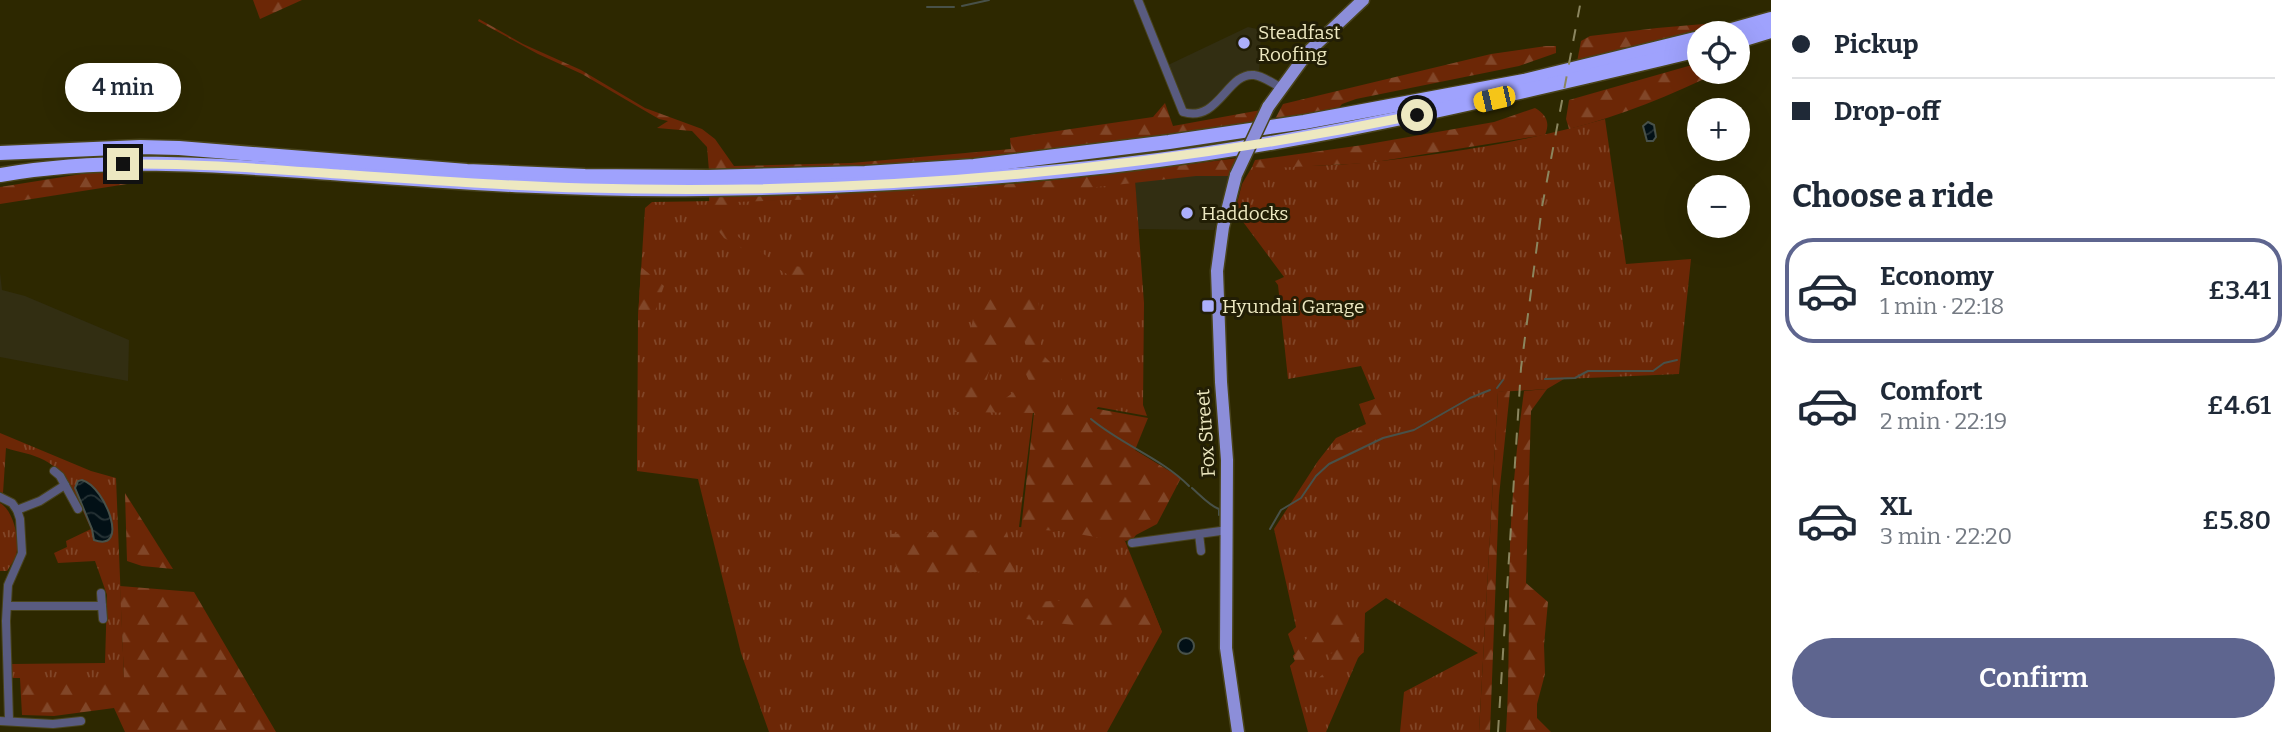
<!DOCTYPE html>
<html lang="en">
<head>
<meta charset="utf-8">
<style>
  :root { --surface:#fff; --page:#f6f6f7; --text:#1f2937; --muted:#747a83; --line:#e0e1e3; --accent:#5e658f }
  body { margin:0; font-family:Bitter,serif; background:var(--page); color:var(--text); height:100vh; display:flex; flex-direction:column; font-size:26px; white-space:nowrap }
  * { box-sizing:border-box; margin:0 }
  p { font-size:23px; color:var(--muted) }
  .icon { flex:none; width:38px; height:38px; fill:none; stroke:currentColor; stroke-width:2; stroke-linecap:round; stroke-linejoin:round }
  .map { position:relative; flex:1; overflow:hidden }
  .drawer { display:flex; flex-direction:column; background:var(--surface); width:525px }
  .drawer>* { flex:none }
  .hud { display:grid; align-content:center; height:154px; padding:0 21px; background:var(--surface) }
  .controls { position:absolute; left:1687px; top:21px; display:grid; gap:14px }
  .controls a { display:grid; place-items:center; width:63px; height:63px; border-radius:50%; background:var(--surface); box-shadow:0 7px 28px #0002; font-size:35px }
  .end { position:absolute; width:32px; height:32px; margin:-16px; border:9px solid #ede8c1; background:#111; box-shadow:0 0 0 4px #111 }
  .from { border-radius:50% }
  .bubble { position:absolute; height:49px; border-radius:24px; background:var(--surface); box-shadow:0 7px 28px #0002; font-size:23px; font-weight:600; line-height:49px; text-align:center }
  .car { position:absolute; width:21px; height:42px; margin:-21px -10px; border-radius:9px; box-shadow:0 0 5px 2px #0007; background:linear-gradient(#f5c518 24%,#345 0 40%,#f5c518 0 76%,#345 0 86%,#f5c518 0) }
  .hud b { display:flex; align-items:center; gap:24px; height:66px; font-size:26px }
  .hud b+b { border-top:2px solid var(--line) }
  .hud i { width:18px; height:18px; background:var(--text) }
  ul { padding:0; list-style:none }
  li { display:flex; align-items:center; gap:21px; height:105px; margin:0 14px 10px; padding:0 7px; border:4px solid transparent; border-radius:28px }
  li div { flex:1 }
  li b { display:block; font-size:26px }
  li em { font-style:normal; font-weight:600 }
  li.current { border-color:var(--accent) }
  li>.icon { width:63px; height:63px; stroke-width:1.5 }
  h2 { padding:0 21px; font-size:32px; line-height:84px }
  .primary-button { display:flex; gap:14px; margin-top:auto; padding:14px 21px }
  .primary-button a { flex:1; height:80px; border-radius:42px; background:var(--accent); color:#fff; font-size:28px; font-weight:600; line-height:80px; text-align:center }
  main { display:flex; flex:1; min-height:0 }
  .map>svg:first-child { display:block }
  .built { fill:#322e12 }
  .grass { fill:url(#grass-tufts) }
  .forest { fill:url(#forest-firs) }
  .water { fill:url(#water-waves); stroke:#485149; stroke-width:2 }
  .lines { fill:none; stroke-linecap:round; stroke-linejoin:round }
  .stream { stroke:#485149; stroke-width:2 }
  .street-casing { stroke:#48431b; stroke-width:10 }
  .primary-casing { stroke:#48431b; stroke-width:15 }
  .highway-casing { stroke:#48431b; stroke-width:17 }
  .street { stroke:#595b80; stroke-width:8 }
  .primary { stroke:#8c8ed9; stroke-width:12 }
  .highway { stroke:#9fa2fd; stroke-width:14 }
  .rail { stroke:#8b865f; stroke-width:2; stroke-dasharray:12 12; stroke-linecap:butt }
  .primary-bridge-casing { stroke:#48431b; stroke-width:15; stroke-linecap:butt }
  .primary-bridge { stroke:#8c8ed9; stroke-width:12 }
  .route { stroke:#ede8c1; stroke-width:9 }
  .poi-dot { fill:#acaffb; stroke:#221e05; stroke-width:2.5 }
  .labels { text-anchor:middle; stroke-width:6; stroke-linejoin:round; paint-order:stroke }
  .poi-label { font-size:19px; fill:#ede8c1; stroke:#221e05; text-anchor:start }
  .street-label { font-size:19px; fill:#ede8c1; stroke:#221e05 }
</style>
</head>
<body>
<main>
<div class="map">
<svg width="1771" height="732" viewBox="0 0 1771 732">
  <defs>
    <pattern id="grass-tufts" width="24" height="20" patternUnits="userSpaceOnUse" patternTransform="scale(1.75)"><rect width="24" height="20" fill="#6c2706"/><path d="M3 7l-1-3M5 7V3M7 7l1-3M15 17l-1-3M17 17v-4M19 17l1-3" fill="none" stroke="#814628"/></pattern>
    <pattern id="forest-firs" width="22" height="20" patternUnits="userSpaceOnUse" patternTransform="scale(1.75)"><rect width="22" height="20" fill="#6c2706"/><path d="M5 1l3.5 6h-7zM16 11l3.5 6h-7z" fill="#814628"/></pattern>
    <pattern id="water-waves" width="16" height="10" patternUnits="userSpaceOnUse" patternTransform="scale(1.75)"><rect width="16" height="10" fill="#021016"/><path d="M0 5q4-4 8 0t8 0" fill="none" stroke="#273336"/></pattern>
  </defs>
  <rect width="100%" height="100%" fill="#2d2800"/>
  <!-- built -->
  <g class="built">
    <polygon points="1248,27 1261,30 1259,75 1250,74 1211,108 1186,114 1166,66"/>
    <polygon points="1230,173 1214,230 1138,229 1135,179"/>
    <polygon points="0,273 2,290 25,296 129,340 128,381 0,357"/>
  </g>
  <!-- grass -->
  <g class="grass">
    <path d="M1605,119L1626,264L1691,259L1679,374L1564,379L1547,389L1498,392L1479,732H1400L1404,692L1478,653L1386,598L1365,613L1364,650L1358,658L1326,732H1308L1290,666L1295,661L1293,656L1295,654L1288,634L1296,627L1274,529L1318,461L1336,438L1366,424L1359,404L1375,399L1361,366L1288,379L1278,285L1275,281L1284,277L1235,211L1242,184L1252,167C1291,165 1332,167 1371,162C1449,154 1529,141 1605,119Z"/>
    <polygon points="1135,179 1144,303 1143,405 1147,416 1098,407 1089,419 1033,412 1019,527 1120,536 1125,541 1162,632 1107,732 769,732 741,653 698,479 637,471 638,318 645,208 652,202 780,200"/>
    <path d="M0,433L91,471L116,478L124,678H11L12,664L105,663L107,595L95,561L58,563L54,553L67,547L66,541L91,529C79,504 70,473 44,460C33,454 18,452 6,448L3,493L0,492Z"/>
    <path d="M0,503C14,511 20,540 16,556C14,561 10,566 7,571H0Z"/>
  </g>
  <!-- forest -->
  <g class="forest">
    <polygon points="253,0 302,0 260,19"/>
    <polygon points="479,19 523,44 581,70 645,108 702,129 715,139 734,166 851,163 1011,149 1010,138 1153,117 1165,103 1173,126 1261,110 1249,132 992,160 709,171 707,147 692,131 657,128 668,121 659,119 582,74 538,54 478,21"/>
    <polygon points="1727,22 1577,62 1581,41 1590,36 1657,28"/>
    <polygon points="1546,46 1556,46 1556,53 1519,66 1356,99 1342,104 1338,109 1273,123 1283,104 1491,54"/>
    <path d="M1699,63V72H1719C1671,95 1621,116 1569,129L1566,119L1569,100Z"/>
    <path d="M1535,108C1547,115 1550,123 1545,135L1369,163L1273,168L1252,167L1255,160L1363,145L1494,122Z"/>
    <path d="M1238,158L1231,176H1196L1061,191L734,202L728,230L780,265L804,267L813,280L808,286L724,238L710,220L709,196C804,192 898,192 993,185C1075,180 1156,168 1238,158Z"/>
    <polygon points="94,172 126,172 127,184 0,204 0,187"/>
    <polygon points="641,267 664,286 653,317 638,318"/>
    <path d="M975,293L1038,298L1041,324V353L1062,374L1061,386L1036,381L1030,383L1025,372L1027,350L1022,333L1015,334C999,355 979,372 990,400C1004,406 1015,389 1025,381L1027,393L1025,403L1030,404L1031,397L1148,418L1135,450L1181,478L1157,524L1136,535L1133,539L1125,541L1121,538L1107,539L1061,531L1021,529L1034,413L954,412L974,314Z"/>
    <path d="M1547,389L1531,411L1526,583L1548,602L1544,645L1545,674L1537,704V718L1551,732H1506C1510,670 1508,607 1510,545C1512,493 1517,442 1524,391Z"/>
    <polygon points="1505,391 1510,391 1499,496 1490,732 1479,732 1498,392"/>
    <polygon points="1375,399 1388,424 1387,437 1332,462 1328,453 1348,435 1369,427 1369,422 1361,405"/>
    <polygon points="125,493 173,569 142,566 127,561"/>
    <polygon points="992,527 1006,527 1017,578 997,570 901,579 897,575 893,543 890,534 979,530"/>
    <polygon points="120,586 194,592 276,732 125,732 114,708 54,716 22,715 20,678 124,678"/>
    <polygon points="1145,590 1162,632 1096,628 1026,619 1023,603 1124,596"/>
    <path d="M1335,606L1355,612L1351,617V622L1364,652L1339,674L1305,693L1307,688L1329,669V655L1341,647L1326,645C1317,656 1309,670 1293,669L1290,666L1295,661L1293,656L1325,615Z"/>
  </g>
  <!-- water -->
  <g class="water">
    <polygon points="1648,122 1654,125 1656,137 1653,141 1647,141 1643,126"/>
    <path d="M82,480C106,487 130,553 94,540L92,529L75,488L78,481Z"/>
    <circle cx="1186" cy="646" r="8"/>
  </g>
  <g class="lines">
    <!-- stream -->
    <g class="stream">
      <polyline points="962,6 989,0"/>
      <polyline points="927,7 954,7"/>
      <polyline points="1545,379 1575,378 1588,371 1653,371 1664,363 1677,360"/>
      <polyline points="1497,388 1503,380"/>
      <path d="M1091,419C1122,445 1161,458 1189,486"/>
      <path d="M1192,488C1199,494 1210,506 1219,509V515"/>
      <polyline points="1270,529 1281,510 1301,498 1316,476 1329,464 1383,438 1414,430 1470,398 1490,390"/>
    </g>
    <!-- street casing -->
    <g class="street-casing">
      <g id="street">
        <path d="M1138,0L1183,112C1219,123 1227,72 1254,75C1263,76 1272,83 1280,87"/>
        <polyline points="54,471 60,476 78,509"/>
        <polyline points="0,497 12,503 17,510 20,519 22,553 8,585 6,621 9,720"/>
        <polyline points="17,510 40,501 65,485"/>
        <polyline points="1199,534 1201,551"/>
        <polyline points="1132,543 1228,530"/>
        <polyline points="101,593 103,619"/>
        <polyline points="7,606 102,606"/>
        <polyline points="0,721 53,724 81,721"/>
      </g>
    </g>
    <!-- primary casing -->
    <g class="primary-casing">
      <g id="primary">
        <polyline points="1268,107 1308,52 1363,0"/>
        <polyline points="1236,175 1223,227 1217,271 1221,382 1227,460 1226,648 1238,732"/>
      </g>
    </g>
    <!-- highway casing -->
    <g class="highway-casing">
      <g id="highway">
        <polyline points="1721,33 1771,19"/>
        <polyline points="1738,41 1771,31"/>
        <polyline points="0,153 140,147 179,148 467,171 585,176 708,177 865,173 974,166 1169,142 1304,122 1524,81 1699,38"/>
        <path d="M0,175C114,155 229,166 343,174C463,183 584,191 704,189C871,187 1038,178 1202,154C1370,129 1534,89 1699,50"/>
      </g>
    </g>
    <!-- street -->
    <use href="#street" class="street"/>
    <!-- primary -->
    <use href="#primary" class="primary"/>
    <!-- highway -->
    <use href="#highway" class="highway"/>
    <!-- rail -->
    <polyline class="rail" points="1498,732 1521,368 1542,207 1581,0"/>
    <!-- primary-bridge casing -->
    <g class="primary-bridge-casing">
      <polyline id="primary-bridge" points="1236,175 1268,107"/>
    </g>
    <!-- primary-bridge -->
    <use href="#primary-bridge" class="primary-bridge"/>
  </g>
  <g class="lines">
    <!-- route -->
    <path class="route" d="M123,164C195,163 267,169 338,174C421,180 503,186 586,188C865,196 1144,171 1417,115"/>
  </g>
  <!-- markers -->
  <g class="poi-dot">
    <circle cx="1244" cy="43" r="7"/>
    <circle cx="1187" cy="213" r="7"/>
    <rect x="1201" y="299" width="14" height="14" rx="3.5"/>
  </g>
  <g class="labels">
    <!-- poi labels -->
    <g class="poi-label">
      <text x="1258" y="39">Steadfast<tspan x="1258" dy="22">Roofing</tspan></text>
      <text x="1201" y="220">Haddocks</text>
      <text x="1222" y="313">Hyundai Garage</text>
    </g>
    <!-- street labels -->
    <g class="street-label">
      <text transform="translate(1205 433) rotate(-94)" y="7">Fox Street</text>
    </g>
  </g>
</svg>
<div class="controls">
<a><svg class="icon" aria-label="locate" viewBox="0 0 24 24"><circle cx="12" cy="12" r="6"/><path d="M12 2v4M12 18v4M2 12h4M18 12h4"/></svg></a>
<a>+</a>
<a>−</a>
</div>
<i class="end from" style="left:1417px;top:115px"></i>
<i class="end" style="left:123px;top:164px"></i>
<div class="bubble" style="left:65px;top:63px;width:116px">4 min</div>
<i class="car" style="left:1494px;top:99px;rotate:257deg"></i>
</div>
<section class="drawer">
<div class="hud">
<b><i class="from"></i>Pickup</b>
<b><i></i>Drop-off</b>
</div>
<h2>Choose a ride</h2>
<ul>
<li class="current"><svg class="icon" aria-label="car" viewBox="0 0 24 24"><path d="M5 17H2v-5l4-1 3-4h7l3 4 3 1v5h-3M9 17h6M6 11h13"/><circle cx="7" cy="17" r="2"/><circle cx="17" cy="17" r="2"/></svg><div><b>Economy</b><p>1 min · 22:18</p></div><em>£3.41</em></li>
<li><svg class="icon" aria-label="car" viewBox="0 0 24 24"><path d="M5 17H2v-5l4-1 3-4h7l3 4 3 1v5h-3M9 17h6M6 11h13"/><circle cx="7" cy="17" r="2"/><circle cx="17" cy="17" r="2"/></svg><div><b>Comfort</b><p>2 min · 22:19</p></div><em>£4.61</em></li>
<li><svg class="icon" aria-label="car" viewBox="0 0 24 24"><path d="M5 17H2v-5l4-1 3-4h7l3 4 3 1v5h-3M9 17h6M6 11h13"/><circle cx="7" cy="17" r="2"/><circle cx="17" cy="17" r="2"/></svg><div><b>XL</b><p>3 min · 22:20</p></div><em>£5.80</em></li>
</ul>
<div class="primary-button"><a>Confirm</a></div>
</section>
</main>
</body>
</html>
